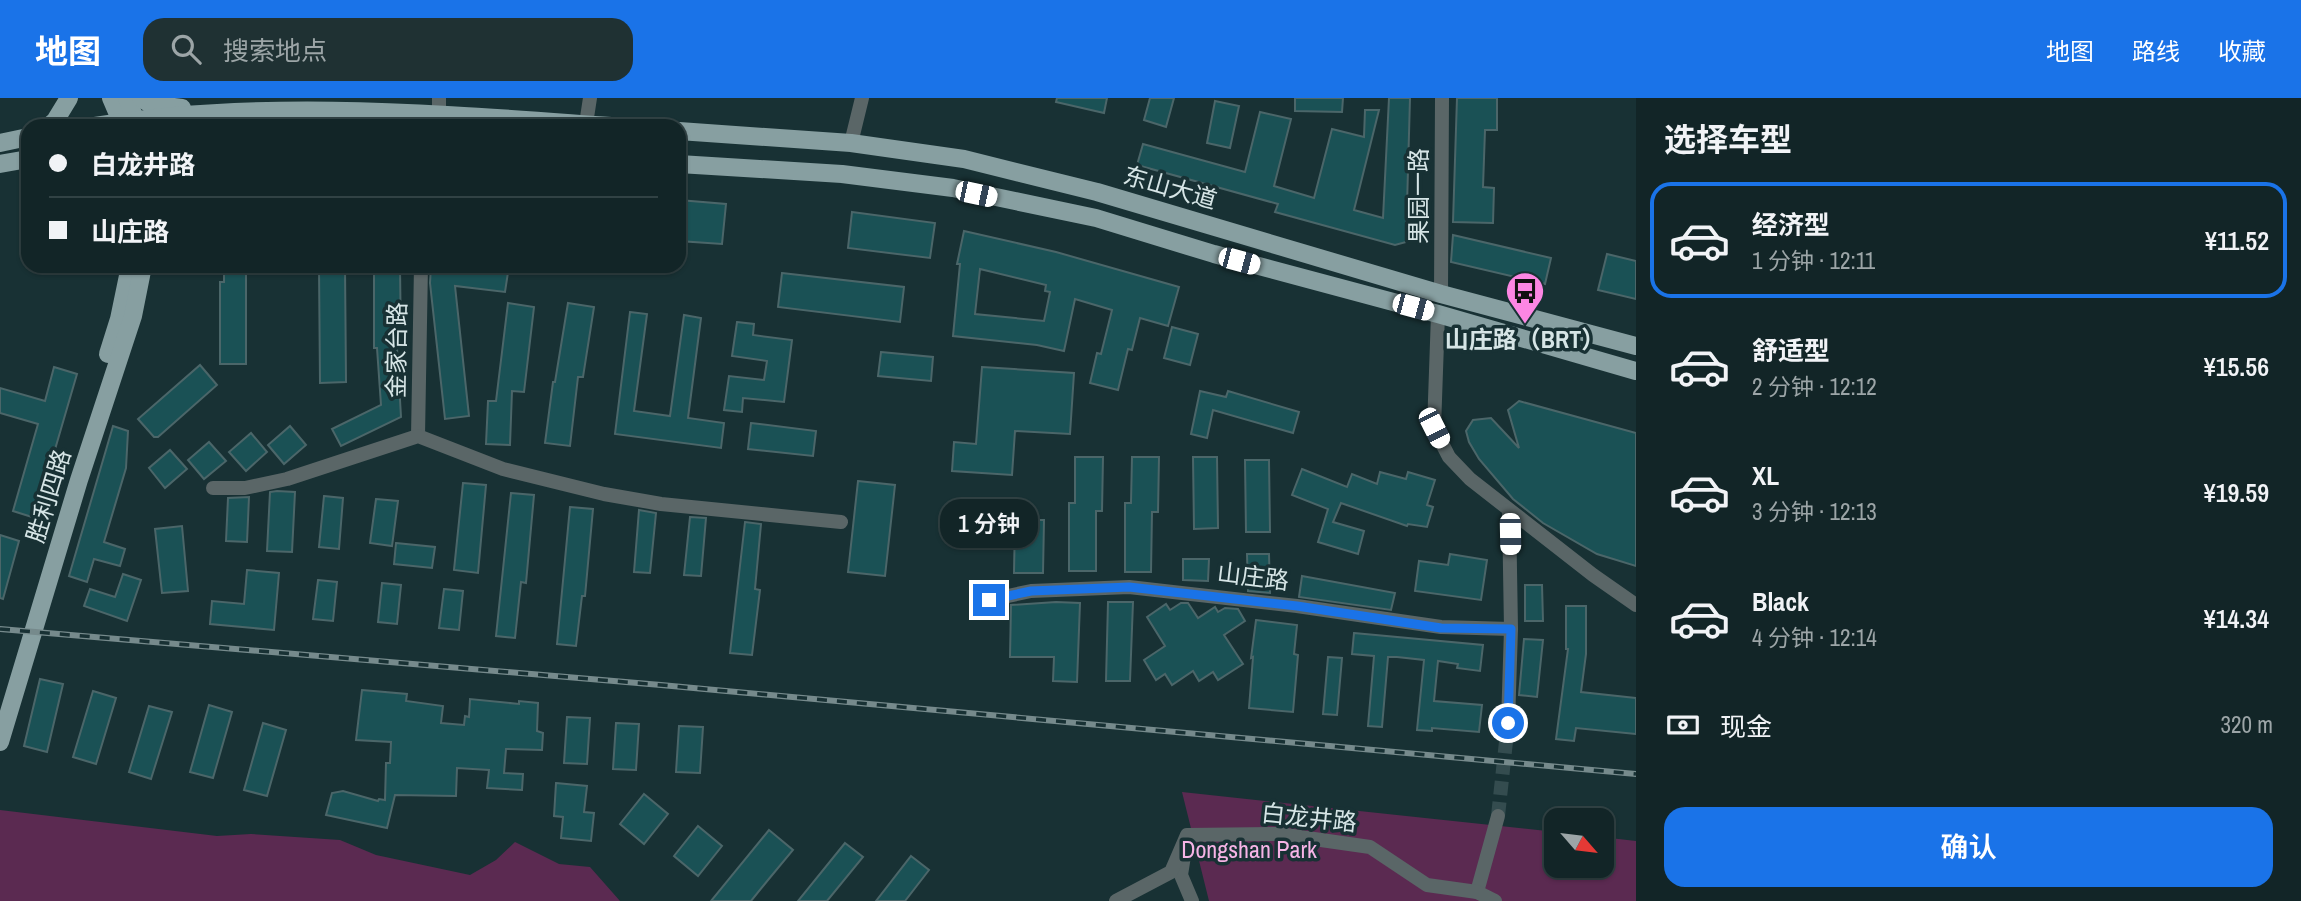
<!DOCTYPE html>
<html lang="zh">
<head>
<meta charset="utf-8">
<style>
  :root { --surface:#122527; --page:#1f3133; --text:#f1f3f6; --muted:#9ca5a7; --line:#314244; --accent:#1a73e8 }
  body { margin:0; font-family:"Archivo Narrow","Noto Sans SC",sans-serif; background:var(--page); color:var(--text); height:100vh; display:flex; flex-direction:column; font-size:26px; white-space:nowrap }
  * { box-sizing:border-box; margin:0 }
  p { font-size:23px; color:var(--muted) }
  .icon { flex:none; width:38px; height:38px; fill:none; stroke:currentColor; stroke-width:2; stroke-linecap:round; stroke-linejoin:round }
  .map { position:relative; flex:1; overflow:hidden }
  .panel { display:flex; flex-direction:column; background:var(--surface); width:665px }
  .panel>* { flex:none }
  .guide { position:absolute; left:21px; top:21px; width:665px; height:154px; border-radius:21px; box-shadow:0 2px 5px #0004,0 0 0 2px var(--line); display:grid; align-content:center; height:154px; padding:0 28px; background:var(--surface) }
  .needle { width:46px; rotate:118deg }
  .controls { position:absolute; left:1544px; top:710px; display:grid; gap:14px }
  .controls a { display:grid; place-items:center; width:70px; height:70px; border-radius:14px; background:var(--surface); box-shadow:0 2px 5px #0004,0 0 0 2px var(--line); font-size:35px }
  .end { position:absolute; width:32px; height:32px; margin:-16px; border:9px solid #1a73e8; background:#fff; box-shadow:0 0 0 4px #fff }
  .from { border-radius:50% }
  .bubble { position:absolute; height:49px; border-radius:21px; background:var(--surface); box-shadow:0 2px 5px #0004,0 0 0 2px var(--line); font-size:23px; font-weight:600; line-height:49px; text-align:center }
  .car { position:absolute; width:21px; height:42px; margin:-21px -10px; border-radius:9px; box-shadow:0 0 5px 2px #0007; background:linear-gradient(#fff 24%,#345 0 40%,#fff 0 76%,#345 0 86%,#fff 0) }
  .guide b { display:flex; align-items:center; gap:24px; height:66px; font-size:26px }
  .guide b+b { border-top:2px solid var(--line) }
  .guide i { width:18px; height:18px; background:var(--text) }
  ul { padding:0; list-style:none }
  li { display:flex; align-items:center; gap:21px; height:116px; margin:0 14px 10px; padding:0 14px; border:4px solid transparent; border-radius:21px }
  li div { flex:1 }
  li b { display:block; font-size:26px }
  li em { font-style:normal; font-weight:600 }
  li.active { border-color:var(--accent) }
  li>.icon { width:63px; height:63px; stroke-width:1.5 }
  h2 { padding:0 28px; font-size:32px; line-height:84px }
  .pay { display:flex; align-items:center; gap:18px; height:77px; padding:0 28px; font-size:26px }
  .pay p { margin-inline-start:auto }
  .primary-button { display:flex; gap:14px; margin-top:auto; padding:14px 28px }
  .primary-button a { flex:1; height:80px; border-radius:21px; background:var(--accent); color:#fff; font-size:28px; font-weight:600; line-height:80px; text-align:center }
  header { display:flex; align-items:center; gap:42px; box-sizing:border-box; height:98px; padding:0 35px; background:var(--accent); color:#fff }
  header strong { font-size:33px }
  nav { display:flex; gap:38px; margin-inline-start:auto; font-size:24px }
  .search { width:490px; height:63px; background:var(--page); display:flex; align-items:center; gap:18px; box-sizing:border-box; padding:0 24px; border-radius:21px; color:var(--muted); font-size:26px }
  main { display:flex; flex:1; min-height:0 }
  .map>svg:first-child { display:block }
  .green { fill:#5b2a51 }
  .building { fill:#1a5155; stroke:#4b6669; stroke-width:2; fill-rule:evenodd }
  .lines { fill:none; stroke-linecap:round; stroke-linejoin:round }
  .minor-tunnel { stroke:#344c4f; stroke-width:14; stroke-dasharray:14 7; stroke-linecap:butt }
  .minor { stroke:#5a6667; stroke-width:14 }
  .major { stroke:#879fa1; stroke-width:18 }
  .rail-casing { stroke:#768a8c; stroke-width:6 }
  .rail { stroke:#183134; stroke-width:3.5; stroke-dasharray:10; stroke-linecap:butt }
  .route { stroke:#1a73e8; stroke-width:9 }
  .labels { text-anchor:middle; stroke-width:7; stroke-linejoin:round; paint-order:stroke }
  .street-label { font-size:24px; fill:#d6e5e6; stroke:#183134 }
  .poi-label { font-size:24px; font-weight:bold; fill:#d6e5e6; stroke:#183134 }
  .park-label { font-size:24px; fill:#f6b4e6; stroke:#183134 }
</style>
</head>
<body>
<header>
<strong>地图</strong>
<div class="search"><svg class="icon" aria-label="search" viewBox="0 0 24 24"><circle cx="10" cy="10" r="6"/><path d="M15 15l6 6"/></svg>搜索地点</div>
<nav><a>地图</a><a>路线</a><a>收藏</a></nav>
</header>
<main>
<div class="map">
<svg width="1636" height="803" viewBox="0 0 1636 803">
  <rect width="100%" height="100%" fill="#183134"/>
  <!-- green -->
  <g class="green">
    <polygon points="1182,694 1556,734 1556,768 1601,768 1601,739 1636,743 1636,803 1209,803"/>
    <polygon points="0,712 217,738 251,736 340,742 376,757 470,777 496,762 515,744 559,766 590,769 620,803 0,803"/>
  </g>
  <!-- building -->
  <g class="building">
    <polygon points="1057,0 1107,0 1104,15 1056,4"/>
    <polygon points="1150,0 1174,0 1166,29 1144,22"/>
    <polygon points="1295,0 1343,0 1342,14 1295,13"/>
    <polygon points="1389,0 1410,0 1406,144 1395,147 1275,114 1278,106 1137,67 1143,46 1245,74 1260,14 1291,21 1274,88 1314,100 1332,31 1364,39 1365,12 1379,12 1354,112 1383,120"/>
    <polygon points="1457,0 1497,0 1497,32 1485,32 1483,89 1494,90 1493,125 1453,124"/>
    <polygon points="1215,3 1239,8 1230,50 1207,45"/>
    <polygon points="679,102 726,106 722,146 679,143"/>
    <polygon points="852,114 935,125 930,160 848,150"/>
    <path d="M964,133L1056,154L1179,189L1168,228L1140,220L1132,252L1128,251L1118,292L1090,285L1097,255L1101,256L1112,212L1075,201L1064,253L1037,247L953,238L960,166H957ZM980,171L1046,187L1045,193L1050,194L1044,223L975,216Z"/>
    <polygon points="1453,137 1551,160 1545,186 1451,164"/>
    <polygon points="1607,156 1636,163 1636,201 1598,192"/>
    <polygon points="224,168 246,168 246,266 220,266 220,184 224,184"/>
    <polygon points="319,168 345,168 346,284 320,285"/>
    <polygon points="374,168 400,168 401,249 397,250 401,319 341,348 332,331 381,307 377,250 374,250"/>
    <polygon points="431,168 509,168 505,194 455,188 469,318 445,321 430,185"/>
    <polygon points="782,175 904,189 900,224 778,209"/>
    <polygon points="508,205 534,209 524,294 512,293 510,347 486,346 488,303 496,303"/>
    <polygon points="568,205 594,209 583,279 578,279 570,348 545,345 553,284 555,284"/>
    <polygon points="630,214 647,216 634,313 670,318 684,217 701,220 688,320 724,325 721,350 615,336"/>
    <polygon points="737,224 754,226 753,237 792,242 784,304 743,300 742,314 724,312 729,278 764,282 767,263 732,258"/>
    <polygon points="1172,229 1198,236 1190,267 1164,260"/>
    <polygon points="881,254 933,259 931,283 878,278"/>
    <polygon points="200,267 217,287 158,339 154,339 138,321"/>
    <polygon points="54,269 77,276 35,420 13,413 38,326 0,315 0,290 45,303"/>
    <polygon points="982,269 1074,275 1070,336 1015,333 1012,377 952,373 954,344 976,346"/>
    <polygon points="1200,293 1226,299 1228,293 1299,314 1293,335 1213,312 1207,340 1191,336"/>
    <polygon points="1519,303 1636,335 1636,468 1597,456 1543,425 1513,401 1479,361 1469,344 1466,333 1473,322 1491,320 1519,350 1508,312"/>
    <polygon points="751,325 816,333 813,358 748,351"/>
    <polygon points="113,328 128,333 126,370 104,444 125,451 120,468 94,461 87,484 69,478"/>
    <polygon points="290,328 306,347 284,366 268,347"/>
    <polygon points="251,335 267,354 246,373 229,354"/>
    <polygon points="209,344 226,363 204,381 188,362"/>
    <polygon points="170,352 187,371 165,390 149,370"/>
    <polygon points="1075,359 1103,359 1102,413 1096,413 1096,473 1069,473 1069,405 1075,405"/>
    <polygon points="1132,359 1159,359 1158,414 1152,414 1151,474 1125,474 1125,405 1131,405"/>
    <polygon points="1193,359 1217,359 1218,430 1194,431"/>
    <polygon points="1245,362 1269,362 1270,434 1246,434"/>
    <polygon points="1302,371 1347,389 1352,376 1377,386 1380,374 1406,381 1408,374 1435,382 1427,407 1433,409 1427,429 1408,426 1407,428 1341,405 1333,424 1364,433 1358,456 1318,444 1328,411 1292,397"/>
    <polygon points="858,383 895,387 885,478 848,474"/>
    <polygon points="463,385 486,387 478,475 454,472"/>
    <polygon points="277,393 295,394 292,454 267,453 270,394"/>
    <polygon points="511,395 534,397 526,485 521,484 515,540 496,538"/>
    <polygon points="324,398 343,400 339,451 319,449"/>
    <polygon points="249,399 247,444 226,443 228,400"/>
    <polygon points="376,401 398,403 392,448 370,445"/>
    <polygon points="570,409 593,411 585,498 582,498 576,548 557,546"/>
    <polygon points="639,412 656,415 650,475 634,474"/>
    <polygon points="690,419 706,420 701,478 684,477"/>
    <polygon points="1015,422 1044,422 1043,475 1014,475"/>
    <polygon points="745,424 761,426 755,491 760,492 752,557 730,555"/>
    <polygon points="182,428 188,493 162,495 155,431"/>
    <polygon points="0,437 19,443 3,501 0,500"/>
    <polygon points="396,445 435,449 432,470 394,466"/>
    <polygon points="1247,456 1269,456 1270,495 1248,493"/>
    <polygon points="1450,456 1487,462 1481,502 1415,493 1419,463 1448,467"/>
    <polygon points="1183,461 1209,461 1208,483 1183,482"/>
    <polygon points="247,472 279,475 274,532 210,526 212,503 244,506"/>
    <polygon points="123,476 141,482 127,523 84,508 90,491 115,499"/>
    <polygon points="1302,478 1395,495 1391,512 1299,499"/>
    <polygon points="318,482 337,484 333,523 313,521"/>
    <polygon points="382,485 401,487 397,526 378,524"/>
    <polygon points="1525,487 1542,487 1543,523 1525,523"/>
    <polygon points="444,491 463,493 459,532 439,530"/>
    <polygon points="1056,504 1080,505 1077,584 1053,583 1054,559 1010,559 1011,507"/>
    <polygon points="1108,504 1133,504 1130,583 1106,583"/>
    <polygon points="1181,505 1188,505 1198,520 1215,509 1218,514 1225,510 1238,511 1245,523 1224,537 1243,566 1218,582 1213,574 1199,583 1193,573 1172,587 1165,576 1156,582 1144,562 1165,548 1147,519 1166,506 1170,512"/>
    <polygon points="1566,508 1586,508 1586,556 1581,594 1636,600 1636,636 1576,630 1574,643 1556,641 1568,551 1566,551"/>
    <polygon points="1256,522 1297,527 1294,556 1298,557 1293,614 1249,610 1253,559 1251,560"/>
    <polygon points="1354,535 1483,547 1480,573 1457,570 1458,566 1438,563 1434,603 1482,607 1479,634 1432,630 1432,633 1417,632 1424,562 1397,559 1388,559 1382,629 1368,628 1374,558 1352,556"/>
    <polygon points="1524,541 1543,542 1537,599 1519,597"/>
    <polygon points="1328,559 1342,560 1337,617 1323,616"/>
    <polygon points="40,581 63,586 47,654 24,648"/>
    <polygon points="362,592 407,596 406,603 443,608 441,625 464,627 465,618 469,619 470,601 519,606 519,603 538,605 537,633 543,635 542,652 506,651 504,675 523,676 522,692 487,690 489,672 457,670 456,698 395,697 387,730 326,717 332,695 343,693 378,703 379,701 385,702 386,665 390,665 391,644 356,642"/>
    <polygon points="93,593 116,600 96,666 73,659"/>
    <polygon points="209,607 232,614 213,680 190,674"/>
    <polygon points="149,608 172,614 151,681 129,674"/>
    <polygon points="567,619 590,620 587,666 564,665"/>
    <polygon points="263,625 286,632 267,698 244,692"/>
    <polygon points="616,625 639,626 636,672 613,671"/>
    <polygon points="679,628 703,629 700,675 676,674"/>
    <polygon points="556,685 587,688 584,714 594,715 591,743 561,740 563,719 554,718"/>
    <polygon points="644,696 668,716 644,746 620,726"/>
    <polygon points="698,728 722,748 698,778 674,758"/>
    <polygon points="769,732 793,752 768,782 751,803 711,803"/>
    <polygon points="845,745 863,759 827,803 798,803"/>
    <polygon points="911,758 929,772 905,803 876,803"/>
  </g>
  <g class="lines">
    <!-- minor-tunnel -->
    <polyline class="minor-tunnel" points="1498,718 1508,625"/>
    <!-- minor -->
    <g class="minor">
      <polyline points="439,15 439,0"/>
      <polyline points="586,26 590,0"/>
      <polyline points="851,45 862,0"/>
      <polyline points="1441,196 1442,0"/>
      <polyline points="1438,216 1434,330 1449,359 1470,381 1593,477 1636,507"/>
      <polyline points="418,338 421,168"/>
      <polyline points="213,390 245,390 287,381 418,338 503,371 604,396 661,406 841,424"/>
      <polyline points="989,502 1031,493 1129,489 1297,508 1441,529 1511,531"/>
      <polyline points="1508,625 1511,531 1509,412"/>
      <polyline points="1184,758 1181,777 1192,803"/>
      <polyline points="1477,794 1498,718"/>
      <polyline points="1116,803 1171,774 1187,737 1279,736 1370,749 1427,787 1477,794 1495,803"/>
    </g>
    <!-- major -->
    <g class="major">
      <polyline points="111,0 123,28"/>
      <polyline points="127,0 138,28"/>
      <polyline points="141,0 150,6 182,10"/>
      <polyline points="49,28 55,23 69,0"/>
      <path d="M95,28C265,0 440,16 611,28"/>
      <polyline points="679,33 851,45 964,61 1097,94 1441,196 1636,248"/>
      <polyline points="0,45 28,39"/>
      <polyline points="0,66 28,61"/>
      <polyline points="679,66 842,76 953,90 1096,120 1214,156 1438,216 1636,273"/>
      <polyline points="108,256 119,221 130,168"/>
      <polyline points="0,644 79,382 133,218 143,168"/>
    </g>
    <!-- rail casing -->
    <g class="rail-casing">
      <polyline id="rail" points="0,531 661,587 1636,676"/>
    </g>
    <!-- rail -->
    <use href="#rail" class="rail"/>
  </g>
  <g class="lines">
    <!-- route -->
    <polyline class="route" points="989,502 1031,493 1129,489 1297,508 1441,530 1511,531 1508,625"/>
  </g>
  <!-- icons -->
  <defs>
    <g id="bus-pin" transform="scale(2.0125)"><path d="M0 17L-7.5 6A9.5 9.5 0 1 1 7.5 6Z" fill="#fc86e3" stroke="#183134"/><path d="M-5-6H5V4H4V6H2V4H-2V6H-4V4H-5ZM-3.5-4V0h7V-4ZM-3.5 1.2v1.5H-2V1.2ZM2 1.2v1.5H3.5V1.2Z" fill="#111"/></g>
  </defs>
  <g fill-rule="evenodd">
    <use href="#bus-pin" x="1525" y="193"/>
  </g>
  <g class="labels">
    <!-- street labels -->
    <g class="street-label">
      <text transform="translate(1170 90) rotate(16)" y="8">东山大道</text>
      <text transform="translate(1419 98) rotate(-90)" y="8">果园一路</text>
      <text transform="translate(397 252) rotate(-89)" y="8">金家台路</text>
      <text transform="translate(49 398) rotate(-73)" y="8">胜利四路</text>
      <text transform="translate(1253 479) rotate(7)" y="8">山庄路</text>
      <text transform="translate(1309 720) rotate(6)" y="8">白龙井路</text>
    </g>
    <!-- poi labels -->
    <g class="poi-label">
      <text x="1525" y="250">山庄路（BRT）</text>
    </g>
    <!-- park labels -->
    <g class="park-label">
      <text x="1249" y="760">Dongshan Park</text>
    </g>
  </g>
</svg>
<div class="controls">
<a><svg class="needle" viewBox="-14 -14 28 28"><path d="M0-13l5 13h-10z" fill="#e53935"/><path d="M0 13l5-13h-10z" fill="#9ca5a7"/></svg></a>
</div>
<i class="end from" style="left:1508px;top:625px"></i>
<i class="end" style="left:989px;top:502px"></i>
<div class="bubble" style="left:940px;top:401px;width:98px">1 分钟</div>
<i class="car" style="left:976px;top:96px;rotate:102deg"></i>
<i class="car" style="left:1239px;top:163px;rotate:105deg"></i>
<i class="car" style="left:1413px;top:209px;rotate:105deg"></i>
<i class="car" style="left:1434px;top:330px;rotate:153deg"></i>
<i class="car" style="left:1510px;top:436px;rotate:179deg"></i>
<div class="guide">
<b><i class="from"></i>白龙井路</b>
<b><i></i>山庄路</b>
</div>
</div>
<section class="panel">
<h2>选择车型</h2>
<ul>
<li class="active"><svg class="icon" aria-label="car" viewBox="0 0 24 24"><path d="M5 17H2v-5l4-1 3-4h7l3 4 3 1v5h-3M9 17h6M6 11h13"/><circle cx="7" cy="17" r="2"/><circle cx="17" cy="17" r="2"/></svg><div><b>经济型</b><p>1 分钟 · 12:11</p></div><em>¥11.52</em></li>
<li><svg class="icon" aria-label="car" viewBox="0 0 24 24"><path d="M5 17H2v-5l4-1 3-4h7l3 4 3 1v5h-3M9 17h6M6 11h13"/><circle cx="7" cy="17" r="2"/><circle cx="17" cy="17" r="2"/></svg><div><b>舒适型</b><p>2 分钟 · 12:12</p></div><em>¥15.56</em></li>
<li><svg class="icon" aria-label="car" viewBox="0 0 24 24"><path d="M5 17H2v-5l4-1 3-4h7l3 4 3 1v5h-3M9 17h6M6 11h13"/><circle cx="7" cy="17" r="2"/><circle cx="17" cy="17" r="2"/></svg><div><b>XL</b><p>3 分钟 · 12:13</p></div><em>¥19.59</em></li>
<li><svg class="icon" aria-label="car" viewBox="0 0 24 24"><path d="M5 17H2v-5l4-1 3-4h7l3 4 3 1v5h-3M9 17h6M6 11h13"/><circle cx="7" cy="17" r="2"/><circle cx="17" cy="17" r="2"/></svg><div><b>Black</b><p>4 分钟 · 12:14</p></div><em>¥14.34</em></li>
</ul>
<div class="pay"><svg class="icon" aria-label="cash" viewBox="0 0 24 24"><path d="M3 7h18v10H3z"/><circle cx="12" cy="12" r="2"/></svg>现金<p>320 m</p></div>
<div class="primary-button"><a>确认</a></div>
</section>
</main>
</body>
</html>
